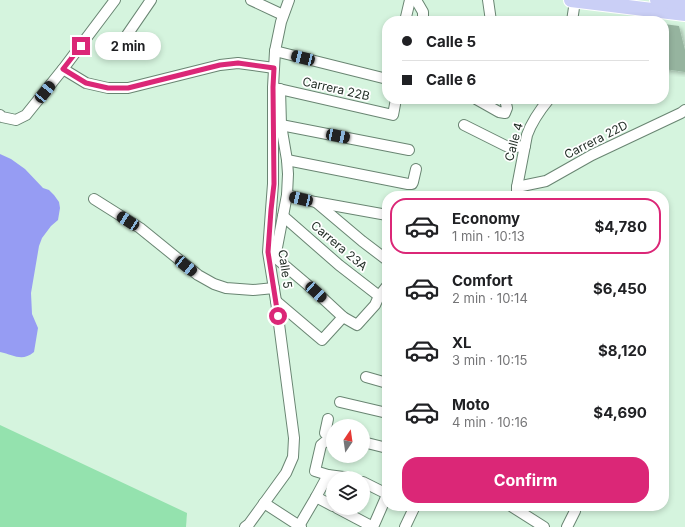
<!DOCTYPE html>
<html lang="en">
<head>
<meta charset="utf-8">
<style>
  :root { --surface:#fff; --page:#f6f6f6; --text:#202124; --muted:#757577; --line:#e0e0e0; --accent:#db2777 }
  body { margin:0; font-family:Inter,sans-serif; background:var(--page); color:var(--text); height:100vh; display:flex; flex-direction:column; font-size:15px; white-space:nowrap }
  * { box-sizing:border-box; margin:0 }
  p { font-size:13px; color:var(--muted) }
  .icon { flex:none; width:22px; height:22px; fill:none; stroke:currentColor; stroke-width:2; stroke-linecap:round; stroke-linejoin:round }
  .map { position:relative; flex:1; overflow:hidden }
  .side { position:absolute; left:382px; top:191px; width:287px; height:320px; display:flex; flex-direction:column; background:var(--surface); border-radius:16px; box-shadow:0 2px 6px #0003 }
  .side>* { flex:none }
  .banner { position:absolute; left:382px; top:16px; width:287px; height:88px; border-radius:16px; box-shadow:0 2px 6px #0003; display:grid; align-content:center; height:88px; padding:0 20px; background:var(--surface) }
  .needle { width:26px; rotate:13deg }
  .buttons { position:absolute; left:326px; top:419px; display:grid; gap:8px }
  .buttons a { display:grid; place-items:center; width:44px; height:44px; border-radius:50%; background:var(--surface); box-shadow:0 2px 6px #0003; font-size:20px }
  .end { position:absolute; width:18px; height:18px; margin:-9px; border:5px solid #db2777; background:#fff; box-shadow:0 0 0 2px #fff }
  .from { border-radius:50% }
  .bubble { position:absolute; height:28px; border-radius:14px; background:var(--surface); box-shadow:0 2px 6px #0003; font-size:13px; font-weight:700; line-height:28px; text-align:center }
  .car { position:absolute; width:12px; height:24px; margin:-12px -6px; border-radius:5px; box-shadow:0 0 3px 1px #0007; background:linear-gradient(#222 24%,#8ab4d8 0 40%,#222 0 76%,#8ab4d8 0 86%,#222 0) }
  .banner b { display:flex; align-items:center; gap:14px; height:38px; font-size:15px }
  .banner b+b { border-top:1px solid var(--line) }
  .banner i { width:10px; height:10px; background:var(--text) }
  ul { padding:7px 0 0; list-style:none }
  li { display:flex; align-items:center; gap:12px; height:56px; margin:0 8px 6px; padding:0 12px; border:2px solid transparent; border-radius:16px }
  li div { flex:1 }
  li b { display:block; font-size:15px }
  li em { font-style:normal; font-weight:700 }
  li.current { border-color:var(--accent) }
  li>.icon { width:36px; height:36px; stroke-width:1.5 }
  .action { display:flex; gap:8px; margin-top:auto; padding:8px 20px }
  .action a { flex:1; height:46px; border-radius:16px; background:var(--accent); color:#fff; font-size:16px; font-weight:700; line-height:46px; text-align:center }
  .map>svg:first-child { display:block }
  .green { fill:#94e2ae }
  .water { fill:#969cf3 }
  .building { fill:#96b49f; filter:url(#shadow) }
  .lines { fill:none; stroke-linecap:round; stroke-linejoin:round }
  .minor-casing { stroke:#698572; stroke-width:12 }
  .highway-casing { stroke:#fff; stroke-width:16 }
  .minor { stroke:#fff; stroke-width:10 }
  .highway { stroke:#cacff6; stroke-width:14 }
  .route { stroke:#db2777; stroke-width:5 }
  .labels { text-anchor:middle; stroke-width:3.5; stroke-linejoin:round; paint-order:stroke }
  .street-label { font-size:12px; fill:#1e2a22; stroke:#fff }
</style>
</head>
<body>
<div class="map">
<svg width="685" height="527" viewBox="0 0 685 527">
  <defs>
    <filter id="shadow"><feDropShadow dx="2.5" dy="2.5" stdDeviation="2" flood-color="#0004"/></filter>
  </defs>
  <rect width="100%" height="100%" fill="#d5f4de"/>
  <!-- green -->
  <polygon class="green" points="0,425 187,513 186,527 0,527"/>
  <!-- water -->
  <path class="water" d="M0,154L11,159L25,169L43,188L49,190L54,195L59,202L60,208L58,220L51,226L42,238L39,246L31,293L32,314L38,328L34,352C22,362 14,355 0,352Z"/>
  <!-- building -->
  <polygon class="building" points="664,24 679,26 685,50 685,72 664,69"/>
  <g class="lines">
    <!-- minor casing -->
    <g class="minor-casing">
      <g id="minor">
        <polyline points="251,0 283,15"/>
        <polyline points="416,0 423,12 423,21"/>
        <polyline points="488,0 491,21"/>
        <polyline points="406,21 406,17 410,0"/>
        <polyline points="572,21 575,1"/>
        <polyline points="127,35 151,0"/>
        <polyline points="275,51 387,79"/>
        <polyline points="63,69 86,83 108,88 128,88 220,65 238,63 274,68"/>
        <polyline points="275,88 393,115 396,99"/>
        <polyline points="476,99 499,112 505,113 507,108 505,99"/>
        <polyline points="0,115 2,117 16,120 26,115 63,69 115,0"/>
        <polyline points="281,125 409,150"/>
        <polyline points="464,125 506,146 515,147 525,146"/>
        <polyline points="287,160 408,184 412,184 413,182 416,169"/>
        <polyline points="517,187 546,181 592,155 681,113 685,110"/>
        <polyline points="287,195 315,202 387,215"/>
        <path d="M517,196V187L527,135C532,121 540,110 549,99"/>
        <polyline points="94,199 140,228 198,275 214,284 226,288 253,290 274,288"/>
        <polyline points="317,203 362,241 387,260"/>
        <polyline points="283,216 339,265 379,296"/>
        <polyline points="270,253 316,292 343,317 357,325 375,305 379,296 387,286"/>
        <polyline points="275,258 287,195 288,174 287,160 281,125 280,89"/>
        <polyline points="276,301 322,340 343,317"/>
        <polyline points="366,377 387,383"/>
        <polyline points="340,402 387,413"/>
        <polyline points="328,419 325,433 333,435"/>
        <polyline points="333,435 321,445 315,471 328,475 351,478"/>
        <polyline points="363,442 387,448"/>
        <polyline points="363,482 387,494"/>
        <polyline points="316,497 333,506"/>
        <polyline points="264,503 301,527"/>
        <polyline points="511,506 544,527"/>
        <polyline points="337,508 373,527"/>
        <polyline points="299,526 316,497 328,475"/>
        <polyline points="245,527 249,524 286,473 293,457 294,438 276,301 268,252 271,210 273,184 273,87 275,51 281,22 289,0"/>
        <polyline points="373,527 387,495"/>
        <polyline points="405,527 414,508 410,506"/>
        <polyline points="567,527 575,511 576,506"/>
      </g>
    </g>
    <!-- highway casing -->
    <g class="highway-casing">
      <g id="highway">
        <polyline points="571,0 685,14"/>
        <polyline points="657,0 685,3"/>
      </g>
    </g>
    <!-- minor -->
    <use href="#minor" class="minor"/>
    <!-- highway -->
    <use href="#highway" class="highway"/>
  </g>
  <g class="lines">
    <!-- route -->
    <polyline class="route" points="81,46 63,69 86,83 108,88 128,88 220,65 238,63 274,68 273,87 274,184 271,210 268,252 278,316"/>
  </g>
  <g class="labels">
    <!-- street labels -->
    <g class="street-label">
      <text transform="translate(336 89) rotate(13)" y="4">Carrera 22B</text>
      <text transform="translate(596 140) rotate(-27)" y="4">Carrera 22D</text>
      <text transform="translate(514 142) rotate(-75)" y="4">Calle 4</text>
      <text transform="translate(339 246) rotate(40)" y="4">Carrera 23A</text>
      <text transform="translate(285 269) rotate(82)" y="4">Calle 5</text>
    </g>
  </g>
</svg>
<div class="buttons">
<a><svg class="needle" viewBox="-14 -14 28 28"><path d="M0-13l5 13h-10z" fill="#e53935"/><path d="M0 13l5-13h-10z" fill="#757577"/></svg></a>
<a><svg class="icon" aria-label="layers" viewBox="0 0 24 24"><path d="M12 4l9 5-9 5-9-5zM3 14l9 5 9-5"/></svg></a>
</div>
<i class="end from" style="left:278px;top:316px"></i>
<i class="end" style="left:81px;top:46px"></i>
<div class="bubble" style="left:95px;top:32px;width:66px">2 min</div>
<i class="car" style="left:303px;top:58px;rotate:284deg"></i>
<i class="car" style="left:45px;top:92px;rotate:39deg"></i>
<i class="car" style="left:338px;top:136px;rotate:101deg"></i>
<i class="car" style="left:301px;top:199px;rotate:283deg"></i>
<i class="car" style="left:128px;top:221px;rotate:303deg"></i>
<i class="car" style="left:186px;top:266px;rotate:129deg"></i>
<i class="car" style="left:316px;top:292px;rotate:133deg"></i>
<div class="banner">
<b><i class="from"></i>Calle 5</b>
<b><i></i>Calle 6</b>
</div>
<section class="side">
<ul>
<li class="current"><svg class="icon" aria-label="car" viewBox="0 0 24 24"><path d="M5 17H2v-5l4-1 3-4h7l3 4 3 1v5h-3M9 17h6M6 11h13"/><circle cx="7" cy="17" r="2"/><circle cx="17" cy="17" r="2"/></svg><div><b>Economy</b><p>1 min · 10:13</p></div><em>$4,780</em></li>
<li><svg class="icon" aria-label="car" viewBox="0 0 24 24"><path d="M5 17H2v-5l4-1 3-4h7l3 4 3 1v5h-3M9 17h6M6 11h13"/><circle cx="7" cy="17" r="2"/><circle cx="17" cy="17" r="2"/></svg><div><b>Comfort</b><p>2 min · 10:14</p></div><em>$6,450</em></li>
<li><svg class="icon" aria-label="car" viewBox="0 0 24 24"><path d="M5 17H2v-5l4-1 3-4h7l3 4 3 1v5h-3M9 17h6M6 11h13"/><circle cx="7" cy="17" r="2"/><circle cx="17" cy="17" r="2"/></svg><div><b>XL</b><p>3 min · 10:15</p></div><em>$8,120</em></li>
<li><svg class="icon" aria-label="car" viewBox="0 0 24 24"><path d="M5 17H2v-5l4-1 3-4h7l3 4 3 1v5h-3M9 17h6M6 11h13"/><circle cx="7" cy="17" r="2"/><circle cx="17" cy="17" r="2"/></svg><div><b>Moto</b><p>4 min · 10:16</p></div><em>$4,690</em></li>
</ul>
<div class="action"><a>Confirm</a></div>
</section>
</div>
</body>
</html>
